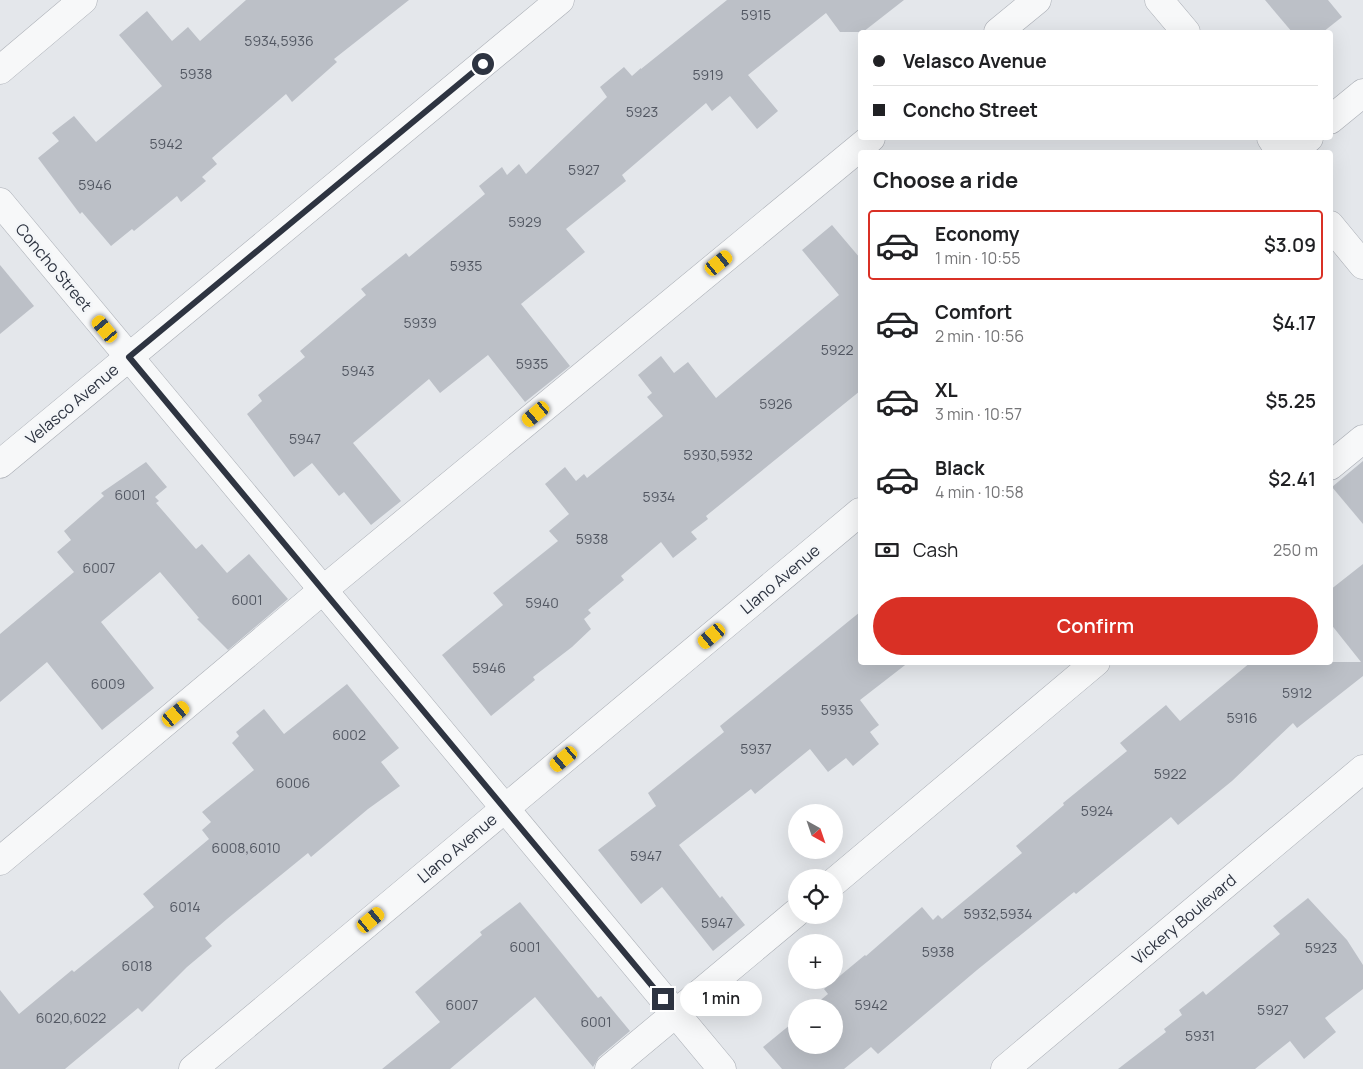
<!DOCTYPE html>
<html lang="en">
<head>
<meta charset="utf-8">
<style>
  :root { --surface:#fff; --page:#f2f2f2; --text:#202124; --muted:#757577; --line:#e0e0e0; --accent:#d93025 }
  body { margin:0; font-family:Manrope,sans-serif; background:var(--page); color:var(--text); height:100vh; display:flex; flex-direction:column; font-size:19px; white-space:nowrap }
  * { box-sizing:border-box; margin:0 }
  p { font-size:16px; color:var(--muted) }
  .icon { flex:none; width:28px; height:28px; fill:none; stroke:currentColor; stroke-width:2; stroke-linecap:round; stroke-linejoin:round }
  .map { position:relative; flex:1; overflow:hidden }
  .sheet { position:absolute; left:858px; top:150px; width:475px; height:515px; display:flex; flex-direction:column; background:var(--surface); border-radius:5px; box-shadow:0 5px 20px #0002 }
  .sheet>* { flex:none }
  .banner { position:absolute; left:858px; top:30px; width:475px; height:110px; border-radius:5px; box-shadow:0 5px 20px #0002; display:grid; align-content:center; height:110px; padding:0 15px; background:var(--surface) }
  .needle { width:32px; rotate:140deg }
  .fabs { position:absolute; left:788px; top:804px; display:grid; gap:10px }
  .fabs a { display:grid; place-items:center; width:55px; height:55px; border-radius:50%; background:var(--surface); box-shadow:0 5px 20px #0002; font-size:25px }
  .end { position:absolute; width:22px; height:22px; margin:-11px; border:6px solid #2e3441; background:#fff; box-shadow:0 0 0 2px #fff }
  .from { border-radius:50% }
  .bubble { position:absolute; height:35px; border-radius:18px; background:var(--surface); box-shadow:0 5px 20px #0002; font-size:16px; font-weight:600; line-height:35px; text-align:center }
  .car { position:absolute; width:15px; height:30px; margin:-15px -8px; border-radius:6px; box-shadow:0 0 4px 1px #0007; background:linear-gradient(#f5c518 24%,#345 0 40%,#f5c518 0 76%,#345 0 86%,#f5c518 0) }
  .banner b { display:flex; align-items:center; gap:18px; height:48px; font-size:19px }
  .banner b+b { border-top:1px solid var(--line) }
  .banner i { width:12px; height:12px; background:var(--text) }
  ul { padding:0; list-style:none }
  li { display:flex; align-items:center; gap:15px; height:70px; margin:0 10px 8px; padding:0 5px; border:2px solid transparent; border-radius:5px }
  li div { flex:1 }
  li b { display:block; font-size:19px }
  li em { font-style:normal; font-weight:600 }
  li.selected { border-color:var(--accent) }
  li>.icon { width:45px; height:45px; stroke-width:1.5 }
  h2 { padding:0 15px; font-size:22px; line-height:60px }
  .pay { display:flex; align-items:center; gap:12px; height:55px; padding:0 15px; font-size:19px }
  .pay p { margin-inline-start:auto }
  .primary-button { display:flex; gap:10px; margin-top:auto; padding:10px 15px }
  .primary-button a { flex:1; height:58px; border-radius:30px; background:var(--accent); color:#fff; font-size:20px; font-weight:600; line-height:58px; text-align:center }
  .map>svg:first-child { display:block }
  .building { fill:#bcc0c7 }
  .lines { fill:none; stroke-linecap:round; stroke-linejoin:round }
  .minor-casing { stroke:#aaaeb5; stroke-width:29 }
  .minor { stroke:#f7f8f9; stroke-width:28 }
  .route { stroke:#2e3441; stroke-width:6 }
  .labels { text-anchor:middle; stroke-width:5; stroke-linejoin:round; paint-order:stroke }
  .number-label { font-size:14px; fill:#525762 }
  .street-label { font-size:16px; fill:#2e3441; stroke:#f4f6f8 }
</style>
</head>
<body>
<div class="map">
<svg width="1363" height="1069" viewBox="0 0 1363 1069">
  <rect width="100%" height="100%" fill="#e4e7eb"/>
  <!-- building -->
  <g class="building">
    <polygon points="246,0 409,0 334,59 337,62 292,102 286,94 212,158 217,164 202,177 206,181 181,202 177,196 134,231 132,229 111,246 82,212 80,214 38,158 59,141 52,133 74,116 96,142 162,86 119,35 147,11 172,41 188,27 200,41"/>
    <polygon points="727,0 904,0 863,32 840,32 826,13 748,75 778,111 757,129 730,96 712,111 706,103 622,175 626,181 566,229 585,252 521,304 570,366 525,402 488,355 440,393 429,379 353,443 401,501 371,525 344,492 339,496 312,463 294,477 247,414 262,401 258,395 305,357 300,351 366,295 361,289 406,253 409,257 485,194 479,186 502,167 507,175 519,164 526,174 607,97 600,87 624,67 632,76 641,68 641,69"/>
    <polygon points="1265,0 1328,0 1342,17 1323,32 1292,32"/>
    <polygon points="832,225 860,258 860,391 706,516 708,519 691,532 697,539 673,558 661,542 621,576 624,580 588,610 591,613 584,619 591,629 572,647 533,677 535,680 491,716 442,655 503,605 493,593 558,541 549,531 569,514 545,484 565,467 576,481 584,474 587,478 663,416 647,397 652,393 638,375 661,356 674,373 688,362 716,398 839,295 802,250"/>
    <polygon points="0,265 34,306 0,334"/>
    <polygon points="1363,461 1363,524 1332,487"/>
    <polygon points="146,462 167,487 155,497 159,501 156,503 196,549 202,544 227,573 249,554 288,599 228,650 197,619 199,618 160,572 101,622 154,688 102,730 47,662 0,702 0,634 74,572 57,552 71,540 64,531 104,496 101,493"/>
    <polygon points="1363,564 1363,676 1297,728 1293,723 1232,781 1178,825 1171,817 1076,894 1074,892 977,970 878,1054 871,1047 844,1069 782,1069 763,1047 796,1020 796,1045 834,1045 834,1008 811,1008 828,994 824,989 865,955 866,956 922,907 933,920 938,915 942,919 1022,853 1016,846 1064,805 1063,803 1127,751 1120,743 1166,705 1180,721 1251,662 1361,662 1330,623 1330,590"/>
    <polygon points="860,612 860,662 909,662 860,700 879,725 870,732 879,744 853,766 846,758 828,772 810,749 755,794 751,789 679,845 720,898 722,896 745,925 713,951 662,887 641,904 598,850 656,806 648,793 724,732 720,726"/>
    <polygon points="347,684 399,748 381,762 400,786 368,809 311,857 308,853 227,919 205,938 212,946 187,967 142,1012 138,1008 65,1069 0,1069 0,990 19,1014 72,970 74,972 154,907 143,894 209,839 202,830 211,822 202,812 254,770 232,743 239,736 236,732 264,709 284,734"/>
    <polygon points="1308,898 1347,940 1363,965 1363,989 1325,1018 1336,1032 1304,1059 1290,1041 1255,1069 1118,1069 1166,1032 1164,1029 1182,1015 1179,1010 1203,991 1206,995 1280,934 1273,926"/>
    <polygon points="520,902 598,998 601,996 630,1031 599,1057 593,1067 535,997 450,1069 382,1069 440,1022 415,992 482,935 480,932"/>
  </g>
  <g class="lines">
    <!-- minor casing -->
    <g class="minor-casing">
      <g id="minor">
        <polyline points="1159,0 1186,32"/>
        <polyline points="998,32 1037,0"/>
        <polyline points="0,70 83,0"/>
        <polyline points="1330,120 1363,93"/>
        <polyline points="1271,138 1280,152"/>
        <polyline points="1291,152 1309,138"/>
        <polyline points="0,202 722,1069"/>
        <polyline points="1330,225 1363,265"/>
        <polyline points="0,464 560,0"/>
        <polyline points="1330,466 1363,439"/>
        <polyline points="0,861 323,590 871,138"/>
        <polyline points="834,882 1096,662"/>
        <polyline points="193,1069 860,512"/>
        <polyline points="609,1069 796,913"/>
        <polyline points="1005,1069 1363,769"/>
      </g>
    </g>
    <!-- minor -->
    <use href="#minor" class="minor"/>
  </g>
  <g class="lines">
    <!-- route -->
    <polyline class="route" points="483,64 129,357 663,999"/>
  </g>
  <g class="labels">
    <!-- number labels -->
    <g class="number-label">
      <text x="756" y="20">5915</text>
      <text x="279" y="46">5934,5936</text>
      <text x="196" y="79">5938</text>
      <text x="708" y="80">5919</text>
      <text x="642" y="117">5923</text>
      <text x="166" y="149">5942</text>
      <text x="584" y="175">5927</text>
      <text x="95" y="190">5946</text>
      <text x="525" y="227">5929</text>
      <text x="466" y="271">5935</text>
      <text x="420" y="328">5939</text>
      <text x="837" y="355">5922</text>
      <text x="532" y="369">5935</text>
      <text x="358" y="376">5943</text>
      <text x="776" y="409">5926</text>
      <text x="305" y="444">5947</text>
      <text x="718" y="460">5930,5932</text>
      <text x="130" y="500">6001</text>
      <text x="659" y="502">5934</text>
      <text x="592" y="544">5938</text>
      <text x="99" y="573">6007</text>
      <text x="247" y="605">6001</text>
      <text x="542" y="608">5940</text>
      <text x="489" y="673">5946</text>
      <text x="108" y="689">6009</text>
      <text x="1297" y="698">5912</text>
      <text x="837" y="715">5935</text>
      <text x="1242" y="723">5916</text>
      <text x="349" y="740">6002</text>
      <text x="756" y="754">5937</text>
      <text x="1170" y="779">5922</text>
      <text x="293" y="788">6006</text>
      <text x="1097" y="816">5924</text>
      <text x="246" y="853">6008,6010</text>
      <text x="646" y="861">5947</text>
      <text x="185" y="912">6014</text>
      <text x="998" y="919">5932,5934</text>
      <text x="717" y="928">5947</text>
      <text x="525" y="952">6001</text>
      <text x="1321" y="953">5923</text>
      <text x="938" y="957">5938</text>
      <text x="137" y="971">6018</text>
      <text x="462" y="1010">6007</text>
      <text x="871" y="1010">5942</text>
      <text x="1273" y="1015">5927</text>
      <text x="71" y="1023">6020,6022</text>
      <text x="596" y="1027">6001</text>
      <text x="1200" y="1041">5931</text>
    </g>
    <!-- street labels -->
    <g class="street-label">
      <text transform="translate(54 267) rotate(50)" y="6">Concho Street</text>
      <text transform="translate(72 404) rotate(-40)" y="6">Velasco Avenue</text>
      <text transform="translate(780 579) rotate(-40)" y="6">Llano Avenue</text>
      <text transform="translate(457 848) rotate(-40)" y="6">Llano Avenue</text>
      <text transform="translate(1184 919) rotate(-40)" y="6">Vickery Boulevard</text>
    </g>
  </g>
</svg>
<div class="fabs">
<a><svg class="needle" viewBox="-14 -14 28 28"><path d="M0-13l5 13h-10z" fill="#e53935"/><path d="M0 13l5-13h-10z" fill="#757577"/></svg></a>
<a><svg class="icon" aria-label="locate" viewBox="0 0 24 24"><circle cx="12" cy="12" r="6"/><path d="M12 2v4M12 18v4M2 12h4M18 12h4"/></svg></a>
<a>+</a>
<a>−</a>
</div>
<i class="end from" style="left:483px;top:64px"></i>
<i class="end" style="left:663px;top:999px"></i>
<div class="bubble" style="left:680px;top:981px;width:82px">1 min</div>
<i class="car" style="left:719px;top:263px;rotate:51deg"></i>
<i class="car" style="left:105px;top:329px;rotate:320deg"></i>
<i class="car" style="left:536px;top:414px;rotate:230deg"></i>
<i class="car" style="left:712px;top:636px;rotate:230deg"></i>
<i class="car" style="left:176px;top:714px;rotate:50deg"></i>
<i class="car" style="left:564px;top:759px;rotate:230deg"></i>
<i class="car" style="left:371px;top:920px;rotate:50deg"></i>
<div class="banner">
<b><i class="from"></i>Velasco Avenue</b>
<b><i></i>Concho Street</b>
</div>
<section class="sheet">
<h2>Choose a ride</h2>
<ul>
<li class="selected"><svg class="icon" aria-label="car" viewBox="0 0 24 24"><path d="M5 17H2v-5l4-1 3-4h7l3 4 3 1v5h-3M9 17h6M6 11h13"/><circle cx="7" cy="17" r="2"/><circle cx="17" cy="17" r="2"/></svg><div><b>Economy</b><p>1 min · 10:55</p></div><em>$3.09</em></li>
<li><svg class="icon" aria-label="car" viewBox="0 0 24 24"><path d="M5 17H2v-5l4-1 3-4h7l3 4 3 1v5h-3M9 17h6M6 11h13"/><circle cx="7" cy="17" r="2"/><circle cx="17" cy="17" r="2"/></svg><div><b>Comfort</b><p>2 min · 10:56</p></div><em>$4.17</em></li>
<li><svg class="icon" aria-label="car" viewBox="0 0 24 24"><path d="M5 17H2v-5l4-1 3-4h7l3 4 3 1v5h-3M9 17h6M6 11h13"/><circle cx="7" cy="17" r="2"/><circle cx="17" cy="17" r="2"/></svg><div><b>XL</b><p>3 min · 10:57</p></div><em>$5.25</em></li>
<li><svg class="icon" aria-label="car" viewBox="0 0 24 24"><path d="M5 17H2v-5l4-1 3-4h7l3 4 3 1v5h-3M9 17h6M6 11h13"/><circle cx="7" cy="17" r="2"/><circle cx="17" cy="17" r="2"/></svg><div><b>Black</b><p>4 min · 10:58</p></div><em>$2.41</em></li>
</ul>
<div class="pay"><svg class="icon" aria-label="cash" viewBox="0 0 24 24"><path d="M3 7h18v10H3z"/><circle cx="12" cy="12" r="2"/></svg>Cash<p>250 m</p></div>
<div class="primary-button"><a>Confirm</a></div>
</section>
</div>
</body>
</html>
